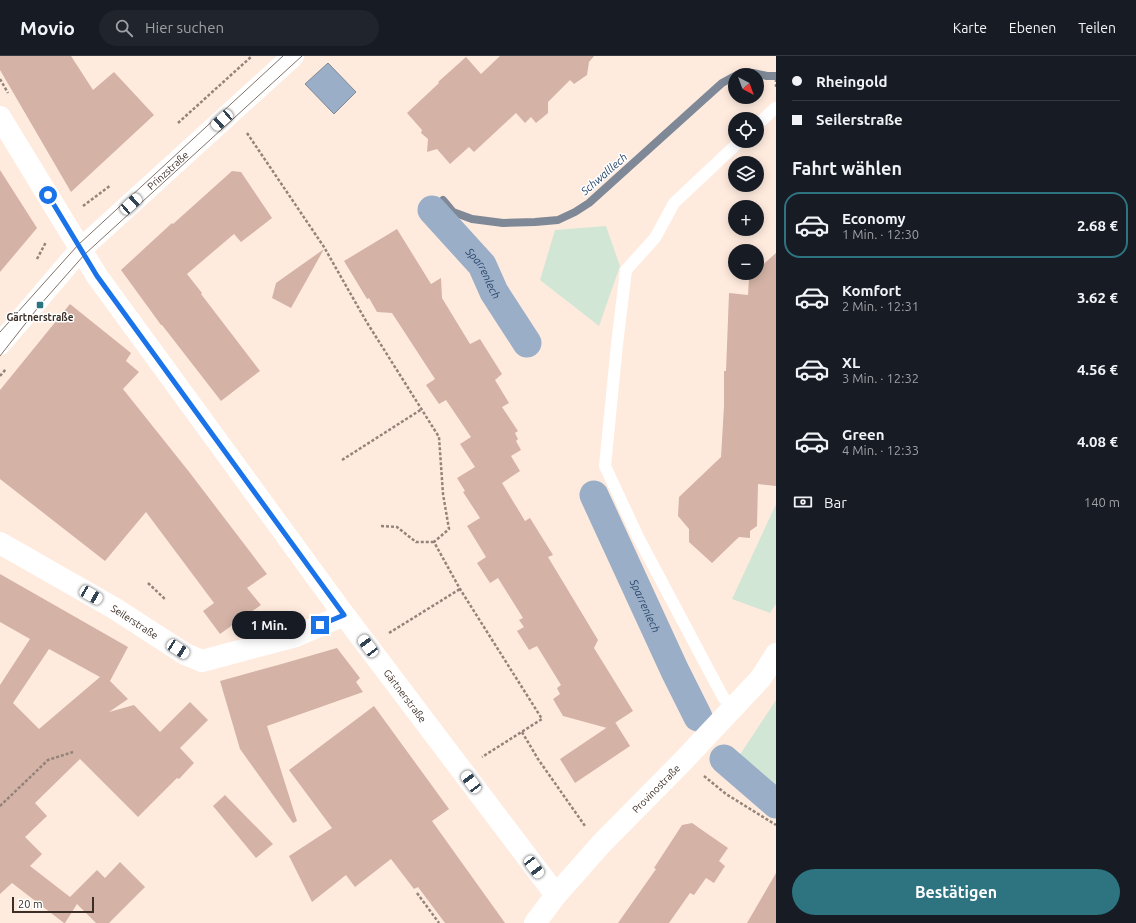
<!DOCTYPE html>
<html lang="de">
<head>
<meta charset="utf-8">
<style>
  :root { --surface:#171b24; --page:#20242c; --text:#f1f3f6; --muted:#9ea1a6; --line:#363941; --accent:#2d7380 }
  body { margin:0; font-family:Ubuntu,sans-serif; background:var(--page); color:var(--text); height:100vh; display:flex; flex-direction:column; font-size:15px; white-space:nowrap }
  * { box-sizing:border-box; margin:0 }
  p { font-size:13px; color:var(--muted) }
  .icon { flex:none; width:22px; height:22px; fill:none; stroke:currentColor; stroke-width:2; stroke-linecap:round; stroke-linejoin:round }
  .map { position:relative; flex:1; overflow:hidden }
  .sheet { display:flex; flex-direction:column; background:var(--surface); width:360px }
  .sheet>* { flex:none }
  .guide { display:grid; align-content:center; height:88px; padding:0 16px; background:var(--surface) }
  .needle { width:26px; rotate:139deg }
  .fabs { position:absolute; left:728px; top:12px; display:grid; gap:8px }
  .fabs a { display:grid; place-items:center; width:36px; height:36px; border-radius:50%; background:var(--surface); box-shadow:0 2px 10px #0003; font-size:20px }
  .scale { position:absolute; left:12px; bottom:10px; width:82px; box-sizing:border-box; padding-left:4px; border:2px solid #3b2e26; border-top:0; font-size:11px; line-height:14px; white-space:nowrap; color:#3b2e26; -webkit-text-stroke:3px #fff; paint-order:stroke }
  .end { position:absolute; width:18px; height:18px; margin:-9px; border:5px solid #1a73e8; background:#fff; box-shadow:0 0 0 2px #fff }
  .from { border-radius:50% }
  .bubble { position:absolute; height:28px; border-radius:14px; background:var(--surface); box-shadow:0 2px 10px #0003; font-size:13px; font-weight:700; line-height:28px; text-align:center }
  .car { position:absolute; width:12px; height:24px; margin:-12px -6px; border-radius:5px; box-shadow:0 0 3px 1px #0007; background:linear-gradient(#fff 24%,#345 0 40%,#fff 0 76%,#345 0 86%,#fff 0) }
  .guide b { display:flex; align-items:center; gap:14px; height:38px; font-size:15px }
  .guide b+b { border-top:1px solid var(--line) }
  .guide i { width:10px; height:10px; background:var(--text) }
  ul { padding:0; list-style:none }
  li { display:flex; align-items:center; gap:12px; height:66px; margin:0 8px 6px; padding:0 8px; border:2px solid transparent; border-radius:16px }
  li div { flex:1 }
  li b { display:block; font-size:15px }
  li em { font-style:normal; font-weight:700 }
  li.on { border-color:var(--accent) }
  li>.icon { width:36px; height:36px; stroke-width:1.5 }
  h2 { padding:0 16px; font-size:18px; line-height:48px }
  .pay { display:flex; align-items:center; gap:10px; height:44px; padding:0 16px; font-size:15px }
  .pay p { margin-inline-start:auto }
  .cta { display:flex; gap:8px; margin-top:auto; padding:8px 16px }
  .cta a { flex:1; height:46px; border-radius:24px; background:var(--accent); color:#fff; font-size:16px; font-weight:700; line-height:46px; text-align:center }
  header { display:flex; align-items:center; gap:24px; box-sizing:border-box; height:56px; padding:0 20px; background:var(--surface); border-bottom:1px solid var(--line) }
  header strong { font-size:19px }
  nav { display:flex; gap:22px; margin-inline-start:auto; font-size:14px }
  .search { width:280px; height:36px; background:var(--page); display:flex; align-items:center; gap:10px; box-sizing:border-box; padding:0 14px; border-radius:22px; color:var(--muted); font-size:15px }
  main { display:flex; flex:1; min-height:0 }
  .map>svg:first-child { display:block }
  .green { fill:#d2e6d5 }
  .water { fill:#9aaec7; stroke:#7e8897 }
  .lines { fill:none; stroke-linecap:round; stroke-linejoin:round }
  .stream { stroke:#7e8897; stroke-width:8 }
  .canal { stroke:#9aaec7; stroke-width:29 }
  .building { fill:#d4b3a6; fill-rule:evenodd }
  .path { stroke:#938379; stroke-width:2.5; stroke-dasharray:3 2; stroke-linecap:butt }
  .lane { stroke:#fff; stroke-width:12 }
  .street { stroke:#fff; stroke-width:22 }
  .secondary { stroke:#fff; stroke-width:22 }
  .tram { stroke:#817268; stroke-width:1 }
  .route { stroke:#1a73e8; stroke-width:5 }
  .poi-dot { fill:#2d7380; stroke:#fff; stroke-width:1.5 }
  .labels { text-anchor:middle; stroke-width:3; stroke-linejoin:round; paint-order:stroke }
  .street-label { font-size:10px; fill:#3b2e26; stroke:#fff }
  .poi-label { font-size:10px; font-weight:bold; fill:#3b2e26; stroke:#fff }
  .water-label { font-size:11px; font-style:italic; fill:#28456a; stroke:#fff }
</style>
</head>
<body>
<header>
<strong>Movio</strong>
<div class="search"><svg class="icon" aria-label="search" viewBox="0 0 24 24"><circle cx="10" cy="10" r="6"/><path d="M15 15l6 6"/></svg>Hier suchen</div>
<nav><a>Karte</a><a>Ebenen</a><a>Teilen</a></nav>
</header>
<main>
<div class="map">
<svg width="776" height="867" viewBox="0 0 776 867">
  <rect width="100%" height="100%" fill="#ffebde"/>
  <!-- green -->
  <g class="green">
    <polygon points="606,170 620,210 599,270 540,224 555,174"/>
    <polygon points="776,448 776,548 770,557 732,543"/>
    <polygon points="776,644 776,745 764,738 737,703"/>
  </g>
  <!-- water -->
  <polygon class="water" points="328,7 356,36 334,58 305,28"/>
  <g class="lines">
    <!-- stream -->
    <g class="stream">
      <polyline points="737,19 753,17 767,20 776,20"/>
      <polyline points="443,144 453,156 472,163 503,167 535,166 558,164 575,156 589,147 722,27 735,20"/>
    </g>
    <!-- canal -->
    <g class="canal">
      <path id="s1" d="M432,154L482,209L494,236L527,287"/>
      <path id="s2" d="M594,439L675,615L698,661"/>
      <polyline points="724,703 776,748"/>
    </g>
  </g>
  <!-- building -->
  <g class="building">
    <polygon points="0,0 71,0 93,34 114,16 154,59 71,136 0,14"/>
    <polygon points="500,0 594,0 589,6 587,19 574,28 570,24 548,46 548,57 536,67 531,61 525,67 516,57 474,96 469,91 450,108 437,93 427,96 428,83 421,77 422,74 407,57 439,27 438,26 466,1 481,18"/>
    <polygon points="0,114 37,172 0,216"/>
    <polygon points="232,115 241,116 272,162 241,186 234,178 187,218 202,237 201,238 260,315 221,345 162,269 161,269 121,214 172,167 173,168"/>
    <polygon points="397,173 431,228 441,222 442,242 470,288 480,283 502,318 495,324 509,347 502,351 518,375 515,377 518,383 516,385 521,394 511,400 520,415 502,427 525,465 530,462 553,499 548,501 598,584 594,592 633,655 607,672 563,660 553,643 560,638 557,632 561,629 537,590 529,594 517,575 524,571 519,564 523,562 498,522 490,527 477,507 486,501 467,470 480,462 463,436 465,435 457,422 475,411 460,388 471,381 446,344 439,348 426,329 435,323 392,257 377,256 369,242 367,243 344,205"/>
    <polygon points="324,193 291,252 272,242 276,227"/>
    <polygon points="776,197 776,430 758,428 757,470 750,475 750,482 739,481 712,507 689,486 689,473 678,460 679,441 721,401 724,350 724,315 726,315 729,237 748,239 749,222 754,217 757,217 757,214"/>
    <polygon points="70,248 131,297 126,305 139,316 123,333 190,417 267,518 247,532 261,549 220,578 203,555 214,547 146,456 105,505 0,423 0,334"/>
    <path d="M0,518L128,591L110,625L128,643L109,656L134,649L160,676L190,646L208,664L180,692L194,707L179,723L177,722L138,761L80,703L35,747L47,760L25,781L42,798L30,810L70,841L97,814L105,822L120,806L145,831L109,867H96L77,848L65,867H64L12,827L0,838V629L30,583L0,566ZM49,593L100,621L39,673L13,647Z"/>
    <polygon points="337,592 360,622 356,626 363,636 267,670 297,765 293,767 240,693 220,625 278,609"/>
    <polygon points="374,650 449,753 432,765 505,867 445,867 418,831 414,833 391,803 355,831 346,819 312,846 289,800 332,772 289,714"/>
    <polygon points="615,666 630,690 575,727 560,703"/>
    <polygon points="225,739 273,788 256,802 213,750"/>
    <polygon points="692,767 728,792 719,805 725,810 714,827 706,822 694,839 690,837 669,867 618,867 656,813 654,812 682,769"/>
    <polygon points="776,817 776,867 747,867"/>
  </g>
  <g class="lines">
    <!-- path -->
    <g class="path">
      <polyline points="0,23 8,37"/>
      <polyline points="776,31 776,22"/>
      <polyline points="178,67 252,0"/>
      <polyline points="247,77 324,191 366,265 439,381 443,438 449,473 434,486 460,533 542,663 482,701"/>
      <polyline points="83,150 111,129"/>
      <polyline points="37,203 46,186"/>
      <polyline points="0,320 6,313"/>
      <polyline points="342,404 422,353"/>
      <polyline points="381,470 397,471 416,486 434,486"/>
      <polyline points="148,527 166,544"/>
      <polyline points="389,577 460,533"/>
      <polyline points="522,676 538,703 585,770"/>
      <polyline points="704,720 726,738 776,769"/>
      <polyline points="0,750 48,704 73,696"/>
      <polyline points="417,837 439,867"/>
    </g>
    <!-- lane -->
    <g class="lane">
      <polyline points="757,69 775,52 776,52"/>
      <polyline points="733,652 723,641 638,481 605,410 617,288 626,214 655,182 674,147 740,85"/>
    </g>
    <!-- street -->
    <g class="street">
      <path id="s3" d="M0,61L97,220L339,552L556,839"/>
      <path id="s4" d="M0,487L114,552L185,598L202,605L296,580L344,559"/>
      <path id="s5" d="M535,867L556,839L602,787L684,704L761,622L776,598"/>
    </g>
    <!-- secondary -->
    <path class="secondary" id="s6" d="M0,288L80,194L293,0"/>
    <!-- tram -->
    <g class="tram">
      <polyline points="0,276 78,189 283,0"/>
      <polyline points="0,300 40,249 85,198 302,0"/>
    </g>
  </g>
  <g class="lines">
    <!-- route -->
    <polyline class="route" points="48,139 97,220 344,559 320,569"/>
  </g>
  <!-- markers -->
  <rect class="poi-dot" x="36" y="245" width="8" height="8" rx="2"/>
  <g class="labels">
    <!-- street labels -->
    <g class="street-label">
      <text dy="4" stroke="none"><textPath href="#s6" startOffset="242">Prinzstraße</textPath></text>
      <text dy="4" stroke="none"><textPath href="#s4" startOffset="156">Seilerstraße</textPath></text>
      <text dy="4" stroke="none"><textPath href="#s3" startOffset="707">Gärtnerstraße</textPath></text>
      <text dy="4" stroke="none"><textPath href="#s5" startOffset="181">Provinostraße</textPath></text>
    </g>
    <!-- poi labels -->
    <g class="poi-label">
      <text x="40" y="265">Gärtnerstraße</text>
    </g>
    <!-- water labels -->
    <g class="water-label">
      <text transform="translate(604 118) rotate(-41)" y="4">Schwalllech</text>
      <text dy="4" stroke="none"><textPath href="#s1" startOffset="82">Sparrenlech</textPath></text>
      <text dy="4" stroke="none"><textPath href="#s2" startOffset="122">Sparrenlech</textPath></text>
    </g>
  </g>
</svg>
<div class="fabs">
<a><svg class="needle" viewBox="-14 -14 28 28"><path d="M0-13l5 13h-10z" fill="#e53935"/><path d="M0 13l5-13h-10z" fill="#9ea1a6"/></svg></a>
<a><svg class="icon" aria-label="locate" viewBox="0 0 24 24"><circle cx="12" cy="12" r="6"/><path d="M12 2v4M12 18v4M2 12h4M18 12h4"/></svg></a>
<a><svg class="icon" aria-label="layers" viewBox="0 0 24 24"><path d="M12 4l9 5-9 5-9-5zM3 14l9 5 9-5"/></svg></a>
<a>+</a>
<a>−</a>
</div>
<div class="scale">20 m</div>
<i class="end from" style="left:48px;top:139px"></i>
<i class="end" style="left:320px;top:569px"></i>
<div class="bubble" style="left:232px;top:555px;width:74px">1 Min.</div>
<i class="car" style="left:222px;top:64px;rotate:228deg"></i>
<i class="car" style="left:131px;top:148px;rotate:48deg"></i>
<i class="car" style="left:91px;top:539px;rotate:120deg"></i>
<i class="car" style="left:368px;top:590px;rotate:323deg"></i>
<i class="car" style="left:178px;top:593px;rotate:123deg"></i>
<i class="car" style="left:471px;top:726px;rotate:323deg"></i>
<i class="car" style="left:534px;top:811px;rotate:143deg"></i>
</div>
<section class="sheet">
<div class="guide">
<b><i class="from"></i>Rheingold</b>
<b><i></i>Seilerstraße</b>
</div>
<h2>Fahrt wählen</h2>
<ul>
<li class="on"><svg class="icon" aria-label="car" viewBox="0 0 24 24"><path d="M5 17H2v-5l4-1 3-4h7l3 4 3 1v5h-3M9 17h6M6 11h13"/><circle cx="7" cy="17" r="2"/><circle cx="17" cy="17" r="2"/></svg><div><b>Economy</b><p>1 Min. · 12:30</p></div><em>2.68 €</em></li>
<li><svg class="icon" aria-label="car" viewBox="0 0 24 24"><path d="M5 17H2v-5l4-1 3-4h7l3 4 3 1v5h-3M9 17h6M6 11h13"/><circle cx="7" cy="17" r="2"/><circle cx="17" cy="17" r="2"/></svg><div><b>Komfort</b><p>2 Min. · 12:31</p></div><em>3.62 €</em></li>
<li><svg class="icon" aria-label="car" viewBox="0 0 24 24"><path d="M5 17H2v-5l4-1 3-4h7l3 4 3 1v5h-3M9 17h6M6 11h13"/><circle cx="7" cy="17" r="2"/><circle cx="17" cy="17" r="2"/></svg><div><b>XL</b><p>3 Min. · 12:32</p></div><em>4.56 €</em></li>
<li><svg class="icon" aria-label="car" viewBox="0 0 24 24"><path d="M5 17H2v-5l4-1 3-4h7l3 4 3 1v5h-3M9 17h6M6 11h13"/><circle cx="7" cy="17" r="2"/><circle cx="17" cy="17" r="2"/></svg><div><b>Green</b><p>4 Min. · 12:33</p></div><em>4.08 €</em></li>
</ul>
<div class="pay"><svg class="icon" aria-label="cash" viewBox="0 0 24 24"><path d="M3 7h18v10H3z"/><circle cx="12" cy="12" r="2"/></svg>Bar<p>140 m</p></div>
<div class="cta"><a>Bestätigen</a></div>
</section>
</main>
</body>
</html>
